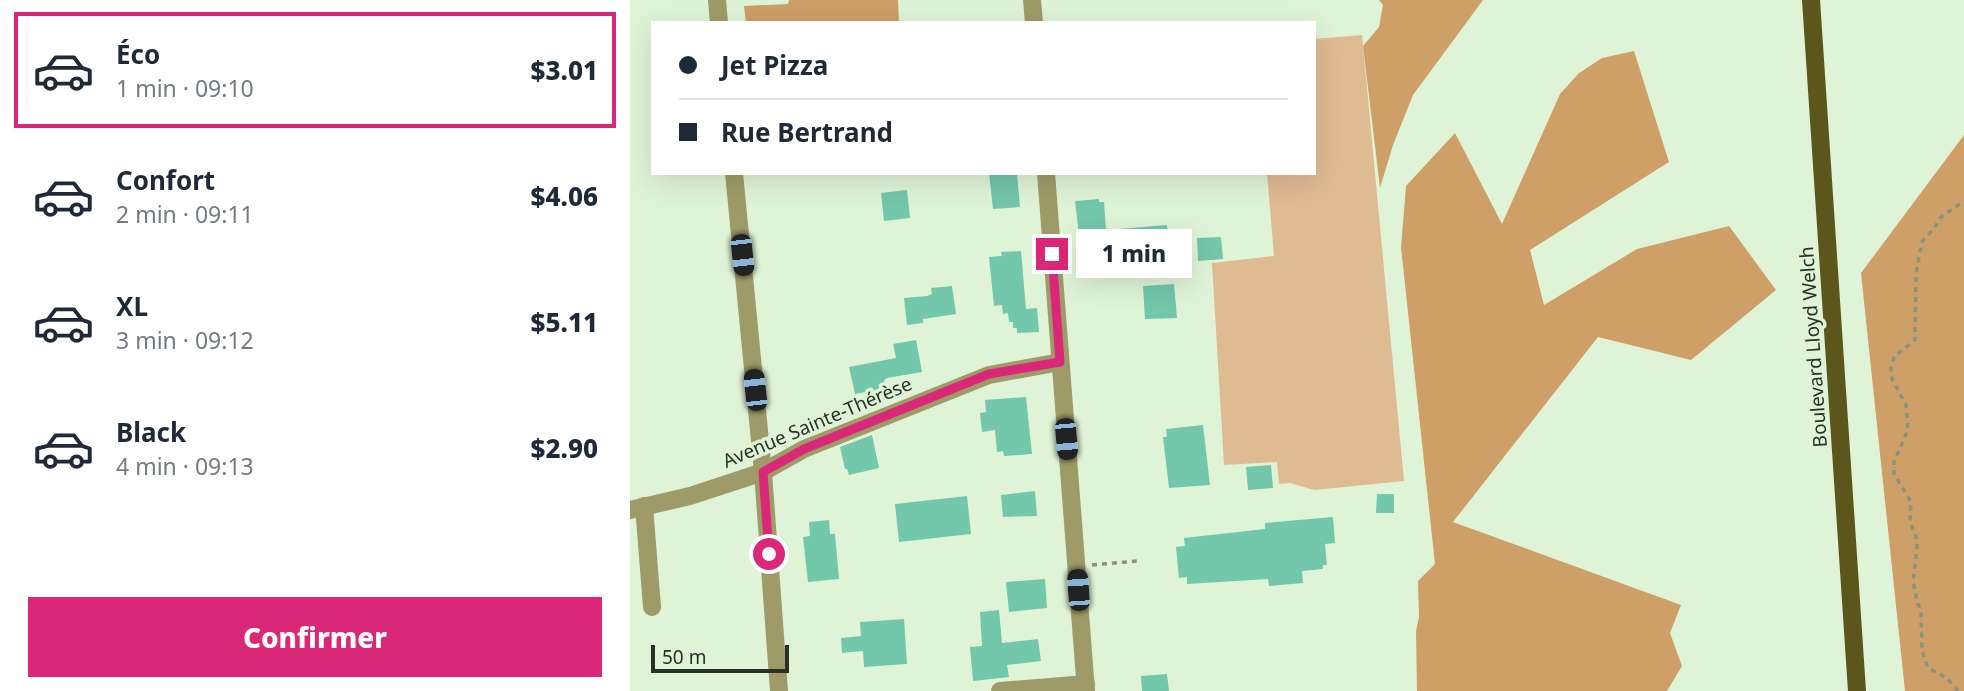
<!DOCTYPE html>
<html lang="fr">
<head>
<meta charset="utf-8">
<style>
  :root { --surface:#fff; --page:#f2f2f3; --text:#1f2937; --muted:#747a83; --line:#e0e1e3; --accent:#db2777 }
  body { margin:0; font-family:"Noto Sans",sans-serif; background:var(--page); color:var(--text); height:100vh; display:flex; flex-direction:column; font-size:26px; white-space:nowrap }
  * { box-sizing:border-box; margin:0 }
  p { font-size:23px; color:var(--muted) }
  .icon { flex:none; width:38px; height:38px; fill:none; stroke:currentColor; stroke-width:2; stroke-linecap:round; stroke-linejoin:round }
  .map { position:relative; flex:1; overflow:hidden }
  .details { display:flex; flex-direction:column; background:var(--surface); width:630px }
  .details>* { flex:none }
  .banner { position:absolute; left:21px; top:21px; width:665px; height:154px; border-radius:0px; box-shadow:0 7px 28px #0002; display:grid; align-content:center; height:154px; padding:0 28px; background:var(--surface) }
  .scale { position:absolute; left:21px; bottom:18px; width:138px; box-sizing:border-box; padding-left:7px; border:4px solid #293126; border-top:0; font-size:19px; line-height:24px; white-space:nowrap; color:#293126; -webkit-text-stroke:5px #dff4d7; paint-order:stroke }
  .end { position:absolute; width:32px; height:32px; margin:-16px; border:9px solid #db2777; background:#fff; box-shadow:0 0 0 4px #fff }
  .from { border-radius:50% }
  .bubble { position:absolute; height:49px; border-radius:0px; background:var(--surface); box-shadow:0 7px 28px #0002; font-size:23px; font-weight:800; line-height:49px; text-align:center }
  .car { position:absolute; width:21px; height:42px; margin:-21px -10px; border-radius:9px; box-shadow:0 0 5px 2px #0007; background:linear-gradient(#222 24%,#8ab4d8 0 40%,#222 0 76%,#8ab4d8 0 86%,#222 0) }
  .banner b { display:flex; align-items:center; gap:24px; height:66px; font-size:26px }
  .banner b+b { border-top:2px solid var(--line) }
  .banner i { width:18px; height:18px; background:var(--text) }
  ul { padding:12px 0 0; list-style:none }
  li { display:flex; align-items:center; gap:21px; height:116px; margin:0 14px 10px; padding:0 14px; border:4px solid transparent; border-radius:0px }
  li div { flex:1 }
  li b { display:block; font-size:26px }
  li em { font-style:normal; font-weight:800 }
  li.on { border-color:var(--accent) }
  li>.icon { width:63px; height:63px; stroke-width:1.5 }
  .button { display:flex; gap:14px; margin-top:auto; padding:14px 28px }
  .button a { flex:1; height:80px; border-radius:0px; background:var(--accent); color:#fff; font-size:28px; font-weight:800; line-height:80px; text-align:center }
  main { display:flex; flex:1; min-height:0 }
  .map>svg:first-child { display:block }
  .green { fill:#dfbb92 }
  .forest { fill:#ce9f67 }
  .building { fill:#73c7ab }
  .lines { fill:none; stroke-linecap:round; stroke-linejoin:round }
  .path { stroke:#85937f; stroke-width:3.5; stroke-dasharray:5 5; stroke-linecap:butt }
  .minor { stroke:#9f9b69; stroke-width:18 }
  .major { stroke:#5c561d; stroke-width:18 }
  .route { stroke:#db2777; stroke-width:9 }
  .labels { text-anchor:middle; stroke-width:7; stroke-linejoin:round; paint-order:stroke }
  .street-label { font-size:19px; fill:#293126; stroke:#dff4d7 }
</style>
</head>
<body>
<main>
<section class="details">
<ul>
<li class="on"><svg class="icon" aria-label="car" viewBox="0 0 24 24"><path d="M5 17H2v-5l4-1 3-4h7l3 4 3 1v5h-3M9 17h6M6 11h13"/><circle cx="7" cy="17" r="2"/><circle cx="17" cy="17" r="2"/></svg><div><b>Éco</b><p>1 min · 09:10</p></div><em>$3.01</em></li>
<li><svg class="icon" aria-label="car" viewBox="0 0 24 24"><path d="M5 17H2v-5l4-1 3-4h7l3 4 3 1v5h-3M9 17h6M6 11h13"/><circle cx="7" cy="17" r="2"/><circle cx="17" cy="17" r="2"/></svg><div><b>Confort</b><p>2 min · 09:11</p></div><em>$4.06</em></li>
<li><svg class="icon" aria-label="car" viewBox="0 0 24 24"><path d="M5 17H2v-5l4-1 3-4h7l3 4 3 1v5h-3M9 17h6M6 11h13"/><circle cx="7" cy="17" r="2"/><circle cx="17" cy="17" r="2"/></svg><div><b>XL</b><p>3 min · 09:12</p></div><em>$5.11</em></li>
<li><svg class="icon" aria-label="car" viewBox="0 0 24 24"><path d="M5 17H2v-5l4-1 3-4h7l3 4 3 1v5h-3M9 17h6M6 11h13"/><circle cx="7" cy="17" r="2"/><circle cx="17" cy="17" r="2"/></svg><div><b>Black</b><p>4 min · 09:13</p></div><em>$2.90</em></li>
</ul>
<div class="button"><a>Confirmer</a></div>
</section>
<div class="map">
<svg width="1334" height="691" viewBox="0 0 1334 691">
  <rect width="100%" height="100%" fill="#dff4d7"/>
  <!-- green -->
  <polygon class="green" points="732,35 774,481 684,490 660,483 649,484 647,462 594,465 582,263 644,256 637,173 684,173 684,39"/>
  <!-- forest -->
  <g class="forest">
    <polygon points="159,0 268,0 269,23 116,23 114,6 158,4"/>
    <polygon points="749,0 853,0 783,95 763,145 750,188 733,46 749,27 753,5"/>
    <polygon points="1004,51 1039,162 900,250 914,305 1007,249 1099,226 1146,290 1061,360 968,337 823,522 1051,605 1040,633 1052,666 1037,691 787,691 786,631 789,617 788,581 805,564 771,247 776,186 825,133 872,224 930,94 949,73 972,58"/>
    <polygon points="1334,135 1334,691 1275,691 1231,273"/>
  </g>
  <!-- building -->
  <g class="building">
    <polygon points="359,173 387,173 390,207 363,209"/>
    <polygon points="277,190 280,218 254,221 251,193"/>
    <polygon points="469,199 469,202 474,202 476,230 537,225 540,252 452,260 445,201"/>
    <polygon points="591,237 593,259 568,261 567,238"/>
    <polygon points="391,251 396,309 407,308 409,332 387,333 387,328 383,328 383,322 379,322 378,313 373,314 372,305 364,306 359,257 372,256 371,252"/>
    <polygon points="544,284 547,318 515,319 513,286"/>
    <polygon points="322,286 326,314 293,319 293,323 277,325 274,298 297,296 302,294 301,288"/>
    <polygon points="286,340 292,372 257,378 254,380 256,388 225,394 219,367 266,358 263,344"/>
    <polygon points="396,397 402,454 374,456 373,451 367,452 365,430 352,432 350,413 356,412 355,400"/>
    <polygon points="573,425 580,485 539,488 533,437 537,437 536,429"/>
    <polygon points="242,435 249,468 219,475 217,469 215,469 210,447"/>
    <polygon points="641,465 643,488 618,490 616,467"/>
    <polygon points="405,491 407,516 373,517 371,495"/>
    <polygon points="747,494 764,494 764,513 746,513"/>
    <polygon points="337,496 341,534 269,542 265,504"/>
    <polygon points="703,517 705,543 695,544 697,565 693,565 693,569 672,571 673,583 639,586 638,579 557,584 557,577 549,578 546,547 555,546 554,538 635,529 635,523"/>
    <polygon points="199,520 200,534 205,534 209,579 178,582 173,537 180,536 179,522"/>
    <polygon points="415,579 417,608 379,612 376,582"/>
    <polygon points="369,610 372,643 408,639 411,661 377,665 379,677 343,681 340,647 352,646 350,612"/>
    <polygon points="274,619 277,664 234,667 233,651 212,653 211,638 231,636 230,622"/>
    <polygon points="537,674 539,691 512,691 511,676"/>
  </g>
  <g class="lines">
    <!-- path -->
    <g class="path">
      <polyline points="462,565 507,561"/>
      <polyline points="1328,691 1317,678 1298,668 1292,650 1291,610 1287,602 1283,581 1287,549 1287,540 1280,521 1281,502 1264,474 1264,462 1277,432 1278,423 1276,405 1262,379 1261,367 1264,357 1285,340 1286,273 1292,242 1305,227 1310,218 1334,201"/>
    </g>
    <!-- minor -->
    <g class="minor">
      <polyline points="87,0 89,23"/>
      <polyline points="402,0 404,23"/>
      <polyline points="104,173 133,472 149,691"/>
      <polyline points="416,173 456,691"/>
      <polyline points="14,506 22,607"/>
      <polyline points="0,510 60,496 133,472 174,449 359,375 430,362"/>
      <polyline points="370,691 456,684"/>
    </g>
    <!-- major -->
    <polyline class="major" points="1181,0 1227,691"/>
  </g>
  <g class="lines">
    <!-- route -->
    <polyline class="route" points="139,554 133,472 174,449 359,374 430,362 422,254"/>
  </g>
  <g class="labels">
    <!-- street labels -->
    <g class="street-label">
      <text transform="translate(1183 347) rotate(-94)" y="7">Boulevard Lloyd Welch</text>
      <text transform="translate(187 422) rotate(-23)" y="7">Avenue Sainte-Thérèse</text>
    </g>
  </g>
</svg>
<div class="scale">50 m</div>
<i class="end from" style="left:139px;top:554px"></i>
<i class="end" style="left:422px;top:254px"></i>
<div class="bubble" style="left:446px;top:229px;width:116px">1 min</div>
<i class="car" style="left:112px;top:255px;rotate:174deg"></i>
<i class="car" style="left:125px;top:390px;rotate:354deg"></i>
<i class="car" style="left:436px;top:439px;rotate:175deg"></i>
<i class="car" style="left:448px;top:590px;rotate:356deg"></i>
<div class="banner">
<b><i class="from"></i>Jet Pizza</b>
<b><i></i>Rue Bertrand</b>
</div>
</div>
</main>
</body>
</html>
